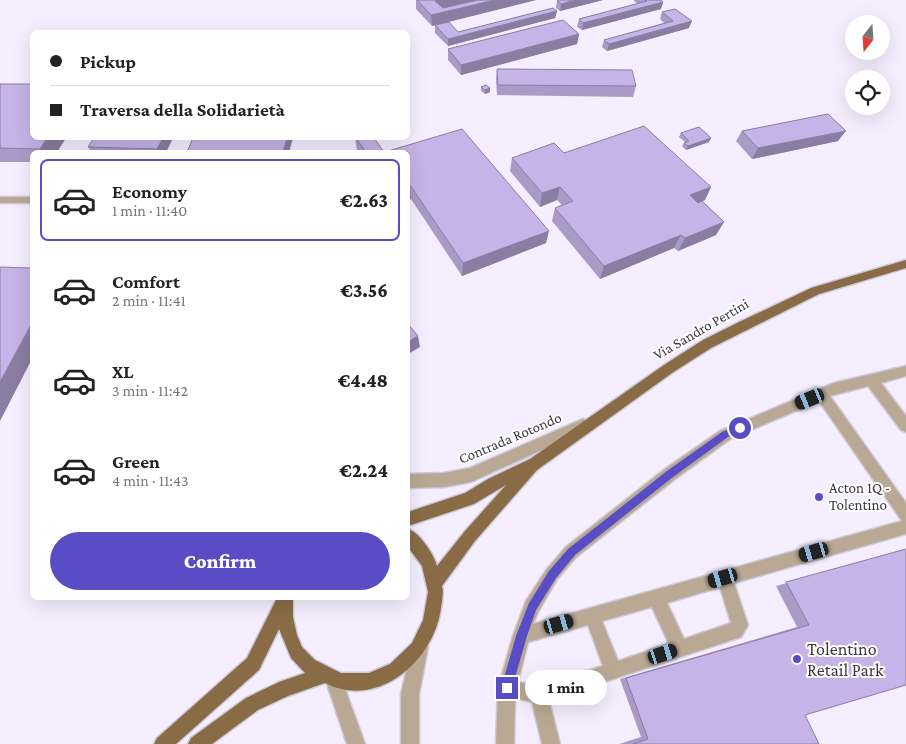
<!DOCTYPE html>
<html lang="en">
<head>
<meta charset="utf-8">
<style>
  :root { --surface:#fff; --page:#f6f6f6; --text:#222; --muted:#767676; --line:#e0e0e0; --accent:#594dc5 }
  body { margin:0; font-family:"Crimson Pro",serif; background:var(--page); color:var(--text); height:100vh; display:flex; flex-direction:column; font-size:19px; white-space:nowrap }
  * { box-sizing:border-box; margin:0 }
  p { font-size:16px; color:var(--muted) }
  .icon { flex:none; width:28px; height:28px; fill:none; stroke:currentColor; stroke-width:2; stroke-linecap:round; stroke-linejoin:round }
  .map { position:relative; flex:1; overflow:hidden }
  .side { position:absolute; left:30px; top:150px; width:380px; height:450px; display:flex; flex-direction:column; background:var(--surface); border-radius:8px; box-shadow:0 5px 20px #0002 }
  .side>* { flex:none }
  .banner { position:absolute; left:30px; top:30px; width:380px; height:110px; border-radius:8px; box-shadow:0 5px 20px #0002; display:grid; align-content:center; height:110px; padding:0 20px; background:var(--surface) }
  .needle { width:32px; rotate:197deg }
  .tools { position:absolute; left:845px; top:15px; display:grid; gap:10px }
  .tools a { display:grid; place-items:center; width:45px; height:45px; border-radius:50%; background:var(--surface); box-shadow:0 5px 20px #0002; font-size:25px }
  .end { position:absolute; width:22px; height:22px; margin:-11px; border:6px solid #594dc5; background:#fff; box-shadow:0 0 0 2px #fff }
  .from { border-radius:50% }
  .bubble { position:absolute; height:35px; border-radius:18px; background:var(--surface); box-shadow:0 5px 20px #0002; font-size:16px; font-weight:800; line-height:35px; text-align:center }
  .car { position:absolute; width:15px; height:30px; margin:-15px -8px; border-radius:6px; box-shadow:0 0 4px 1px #0007; background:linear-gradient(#222 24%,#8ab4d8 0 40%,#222 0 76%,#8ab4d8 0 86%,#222 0) }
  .banner b { display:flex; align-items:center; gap:18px; height:48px; font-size:19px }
  .banner b+b { border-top:1px solid var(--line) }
  .banner i { width:12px; height:12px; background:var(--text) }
  ul { padding:9px 0 0; list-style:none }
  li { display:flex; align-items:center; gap:15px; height:82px; margin:0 10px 8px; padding:0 10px; border:2px solid transparent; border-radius:8px }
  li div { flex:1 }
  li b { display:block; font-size:19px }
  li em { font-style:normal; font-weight:800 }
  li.active { border-color:var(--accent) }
  li>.icon { width:45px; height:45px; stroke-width:1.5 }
  .cta { display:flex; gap:10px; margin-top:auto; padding:10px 20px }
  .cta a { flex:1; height:58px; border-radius:30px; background:var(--accent); color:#fff; font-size:20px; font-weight:800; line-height:58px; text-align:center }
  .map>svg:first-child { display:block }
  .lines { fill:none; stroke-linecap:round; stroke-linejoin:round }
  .minor-casing { stroke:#cfcad9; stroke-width:3 }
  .major-casing { stroke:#cfcad9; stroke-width:3 }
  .minor { fill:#b9a994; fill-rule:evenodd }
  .major { fill:#896c46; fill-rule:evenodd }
  .wall { fill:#aa9ac7 }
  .shaded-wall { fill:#8b7da2 }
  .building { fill:#c6b3e7; stroke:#8b7da2 }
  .route { fill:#594dc5 }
  .poi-dot { fill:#594dc5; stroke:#fff; stroke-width:2 }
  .labels { text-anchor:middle; stroke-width:4; stroke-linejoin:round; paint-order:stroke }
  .street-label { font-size:15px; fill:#3c3940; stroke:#fff }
  .poi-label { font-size:15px; fill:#3c3940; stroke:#fff; text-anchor:start }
  .near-poi-label { font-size:18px; fill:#3c3940; stroke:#fff; text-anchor:start }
</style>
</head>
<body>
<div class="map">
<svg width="906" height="744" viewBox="0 0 906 744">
  <rect width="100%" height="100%" fill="#f4eeff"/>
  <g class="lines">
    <!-- minor casing -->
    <g class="minor-casing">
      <g id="minor">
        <rect x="0" y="197" width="32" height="6"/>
        <path d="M906,366V376L881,383L906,416V432L901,430L868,386L830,396L906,503V534L734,583L748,625L741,637L549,700L560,744H542L532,702L515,698L514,744H496L498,688L513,636L526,601L547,569L566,547L665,469L720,431L834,383ZM819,401L902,521L533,624L538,612L557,579L576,557L675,479L730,439ZM720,587L731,623L684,639L667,603ZM652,607L669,644L618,661L602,621ZM588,625L603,666L539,686L518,682L528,642Z"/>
        <polygon points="583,419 588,421 590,425 588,429 471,482 444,487 408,488 408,474 444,473 470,468"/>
        <polygon points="420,639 426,641 428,647 419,694 419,744 401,744 401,694 412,647 414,641"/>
        <polygon points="334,673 340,675 365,744 347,744 326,681 328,675"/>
      </g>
    </g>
    <!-- major casing -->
    <g class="major-casing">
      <path id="major" d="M906,260V268L819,294L711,348L672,373L537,470L475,541L442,586C444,593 442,600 441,608C434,661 378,710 325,683L288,696L258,710L212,744H188L191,738L246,698L279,682L305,673L291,658L279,629L259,670L176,744H154L157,738L247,658L277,598H293V617L297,635L302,647L315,660L341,673H369L390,664L412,643L423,620L428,592L422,566L408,547V529C419,532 434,554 437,566L465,531L506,485L474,504L408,526V512L465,493L488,479L530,459L664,365L703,340L739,322L811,288Z"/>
    </g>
    <!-- minor -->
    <use href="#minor" class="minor"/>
    <!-- major -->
    <use href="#major" class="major"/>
  </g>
  <!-- wall -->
  <g class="wall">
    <polygon points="416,0 536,0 432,26 416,9"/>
    <polygon points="557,0 603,0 560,11 556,8"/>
    <polygon points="634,0 661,0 663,2 661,9 582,30 577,27 579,19 638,4 634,1"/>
    <polygon points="557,11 555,18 448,46 435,33 435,25 458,32"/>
    <polygon points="662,12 689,28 607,51 602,47 604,40 664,23 660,19"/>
    <polygon points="579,34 577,44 461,75 448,60 448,49"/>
    <polygon points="497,69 636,86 633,97 497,95 496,79"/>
    <polygon points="0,84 66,138 57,152 32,152 32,162 0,162"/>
    <polygon points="481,87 490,88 490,92 485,94 481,91"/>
    <polygon points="742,131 838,141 752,159 736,141"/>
    <polygon points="681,133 709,142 686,150 682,146 684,143 685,142 679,137"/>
    <polygon points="173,138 166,152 92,152 88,147"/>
    <polygon points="355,138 374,138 384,152 359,152 357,150"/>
    <polygon points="408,152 546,243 462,276 411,199 408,200"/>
    <polygon points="564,153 711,187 705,200 702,201 724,222 716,235 678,251 674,248 600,279 552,221 555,208 562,205 557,200 540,207 510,171 512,158"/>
    <polygon points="906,549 805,715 819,744 619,744 641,737 620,679 797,627 776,586"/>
  </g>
  <!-- shaded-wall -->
  <g class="shaded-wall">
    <polygon points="438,0 479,0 436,11 435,1"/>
    <polygon points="495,0 536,0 432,26 431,15"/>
    <polygon points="576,0 603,0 560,11 561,4"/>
    <polygon points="663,2 661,9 582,30 583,23"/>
    <polygon points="557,11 555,18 448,46 448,39"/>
    <polygon points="692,21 689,28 607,51 609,44"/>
    <polygon points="579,34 577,44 461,75 461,65"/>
    <polygon points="490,88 490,92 485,94 485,90"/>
    <polygon points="846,131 838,141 752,159 758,148"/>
    <polygon points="47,138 66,138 57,152 43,152 40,149"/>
    <polygon points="163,138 173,138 166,152 159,152 157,149"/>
    <polygon points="287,138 293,138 289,152 283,152"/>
    <polygon points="711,138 709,142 686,150 688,146"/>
    <polygon points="410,185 411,199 408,200 408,186"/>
    <polygon points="560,187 557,200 540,207 542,193"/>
    <polygon points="711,187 705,200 684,208 690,195"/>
    <polygon points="724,222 716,235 678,251 685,238"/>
    <polygon points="549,231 546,243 462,276 463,263"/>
    <polygon points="681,235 674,248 600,279 604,266"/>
    <polygon points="32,323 32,359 0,421 0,382"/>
    <polygon points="418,336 420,347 408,354 408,342"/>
  </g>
  <!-- building -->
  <g class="building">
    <polygon points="417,0 438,0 435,1 443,8 478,0 495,0 431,15"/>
    <polygon points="557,0 576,0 561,4"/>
    <polygon points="645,0 661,0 663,2 583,23 579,19 647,1"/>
    <polygon points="553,8 557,11 448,39 435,25 449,22 458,32"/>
    <polygon points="675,9 692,21 609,44 604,40 673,21 662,12"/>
    <polygon points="563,20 579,34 461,65 448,49"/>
    <polygon points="497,69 632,70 636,86 498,85"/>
    <polygon points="0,84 32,84 32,138 47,138 40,149 0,148"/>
    <polygon points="486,85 490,88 485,90 481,87"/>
    <polygon points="828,114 846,131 758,148 742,131"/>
    <polygon points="644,126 711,187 690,195 698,203 702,201 724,222 685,238 681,235 604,266 555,208 573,201 560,187 542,193 512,158 554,143 564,153"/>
    <polygon points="699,127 711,138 688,146 684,143 689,141 681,133"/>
    <polygon points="462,129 549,231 463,263 410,185 408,186 408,152 385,152"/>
    <polygon points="94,138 163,138 157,149 88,147"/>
    <polygon points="193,138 287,138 283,152 187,152"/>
    <polygon points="356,138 374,138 384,152 366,152"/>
    <polygon points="0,267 32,268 32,323 0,382"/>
    <polygon points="408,324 418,336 408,342"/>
    <polygon points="906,549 906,685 805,715 819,744 633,744 648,739 626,678 809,625 786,582"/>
  </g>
  <!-- route -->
  <polygon class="route" points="740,424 744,428 743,431 728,437 673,477 575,555 556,578 536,610 527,636 512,688 511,692 507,693 503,692 501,688 516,636 529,603 549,571 568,549 667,471 722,432"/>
  <!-- markers -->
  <g class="poi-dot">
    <circle cx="819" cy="497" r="5"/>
    <circle cx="797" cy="659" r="5"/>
  </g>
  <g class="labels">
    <!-- street labels -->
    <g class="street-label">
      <text transform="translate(701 329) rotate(-30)" y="5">Via Sandro Pertini</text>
      <text transform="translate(510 438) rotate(-23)" y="5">Contrada Rotondo</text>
    </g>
    <!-- poi labels -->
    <g class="poi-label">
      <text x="829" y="493">Acton 1Q -<tspan x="829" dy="17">Tolentino</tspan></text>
    </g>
    <!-- near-poi labels -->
    <g class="near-poi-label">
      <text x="807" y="655">Tolentino<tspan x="807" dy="21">Retail Park</tspan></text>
    </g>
  </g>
</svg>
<div class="tools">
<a><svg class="needle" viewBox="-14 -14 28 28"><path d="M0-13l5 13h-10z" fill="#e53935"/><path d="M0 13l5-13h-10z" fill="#767676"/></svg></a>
<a><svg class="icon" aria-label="locate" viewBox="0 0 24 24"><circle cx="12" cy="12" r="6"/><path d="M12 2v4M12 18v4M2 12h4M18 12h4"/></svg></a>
</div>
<i class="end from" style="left:740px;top:428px"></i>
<i class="end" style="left:507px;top:688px"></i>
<div class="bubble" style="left:525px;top:670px;width:82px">1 min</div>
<i class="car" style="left:810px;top:399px;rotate:248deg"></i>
<i class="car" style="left:814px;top:552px;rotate:254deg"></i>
<i class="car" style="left:723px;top:578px;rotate:254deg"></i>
<i class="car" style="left:559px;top:624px;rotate:74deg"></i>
<i class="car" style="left:663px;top:654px;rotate:72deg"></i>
<div class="banner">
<b><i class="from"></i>Pickup</b>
<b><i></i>Traversa della Solidarietà</b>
</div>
<section class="side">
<ul>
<li class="active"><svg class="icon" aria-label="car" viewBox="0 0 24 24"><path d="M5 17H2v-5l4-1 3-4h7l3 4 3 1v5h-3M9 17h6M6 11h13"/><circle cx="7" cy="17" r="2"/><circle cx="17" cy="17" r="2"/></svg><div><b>Economy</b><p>1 min · 11:40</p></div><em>€2.63</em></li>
<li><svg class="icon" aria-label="car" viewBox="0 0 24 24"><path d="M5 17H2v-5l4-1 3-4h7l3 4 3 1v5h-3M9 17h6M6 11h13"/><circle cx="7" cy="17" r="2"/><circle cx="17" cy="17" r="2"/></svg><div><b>Comfort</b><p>2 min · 11:41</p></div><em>€3.56</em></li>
<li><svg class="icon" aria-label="car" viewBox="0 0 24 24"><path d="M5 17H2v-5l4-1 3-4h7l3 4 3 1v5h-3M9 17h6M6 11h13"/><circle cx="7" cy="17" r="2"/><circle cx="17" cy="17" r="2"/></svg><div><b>XL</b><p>3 min · 11:42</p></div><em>€4.48</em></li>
<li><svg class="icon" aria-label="car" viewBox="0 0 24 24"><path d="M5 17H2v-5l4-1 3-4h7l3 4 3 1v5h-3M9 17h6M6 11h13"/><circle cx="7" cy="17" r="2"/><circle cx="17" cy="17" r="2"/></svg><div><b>Green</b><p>4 min · 11:43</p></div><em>€2.24</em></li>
</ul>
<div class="cta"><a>Confirm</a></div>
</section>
</div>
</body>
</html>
